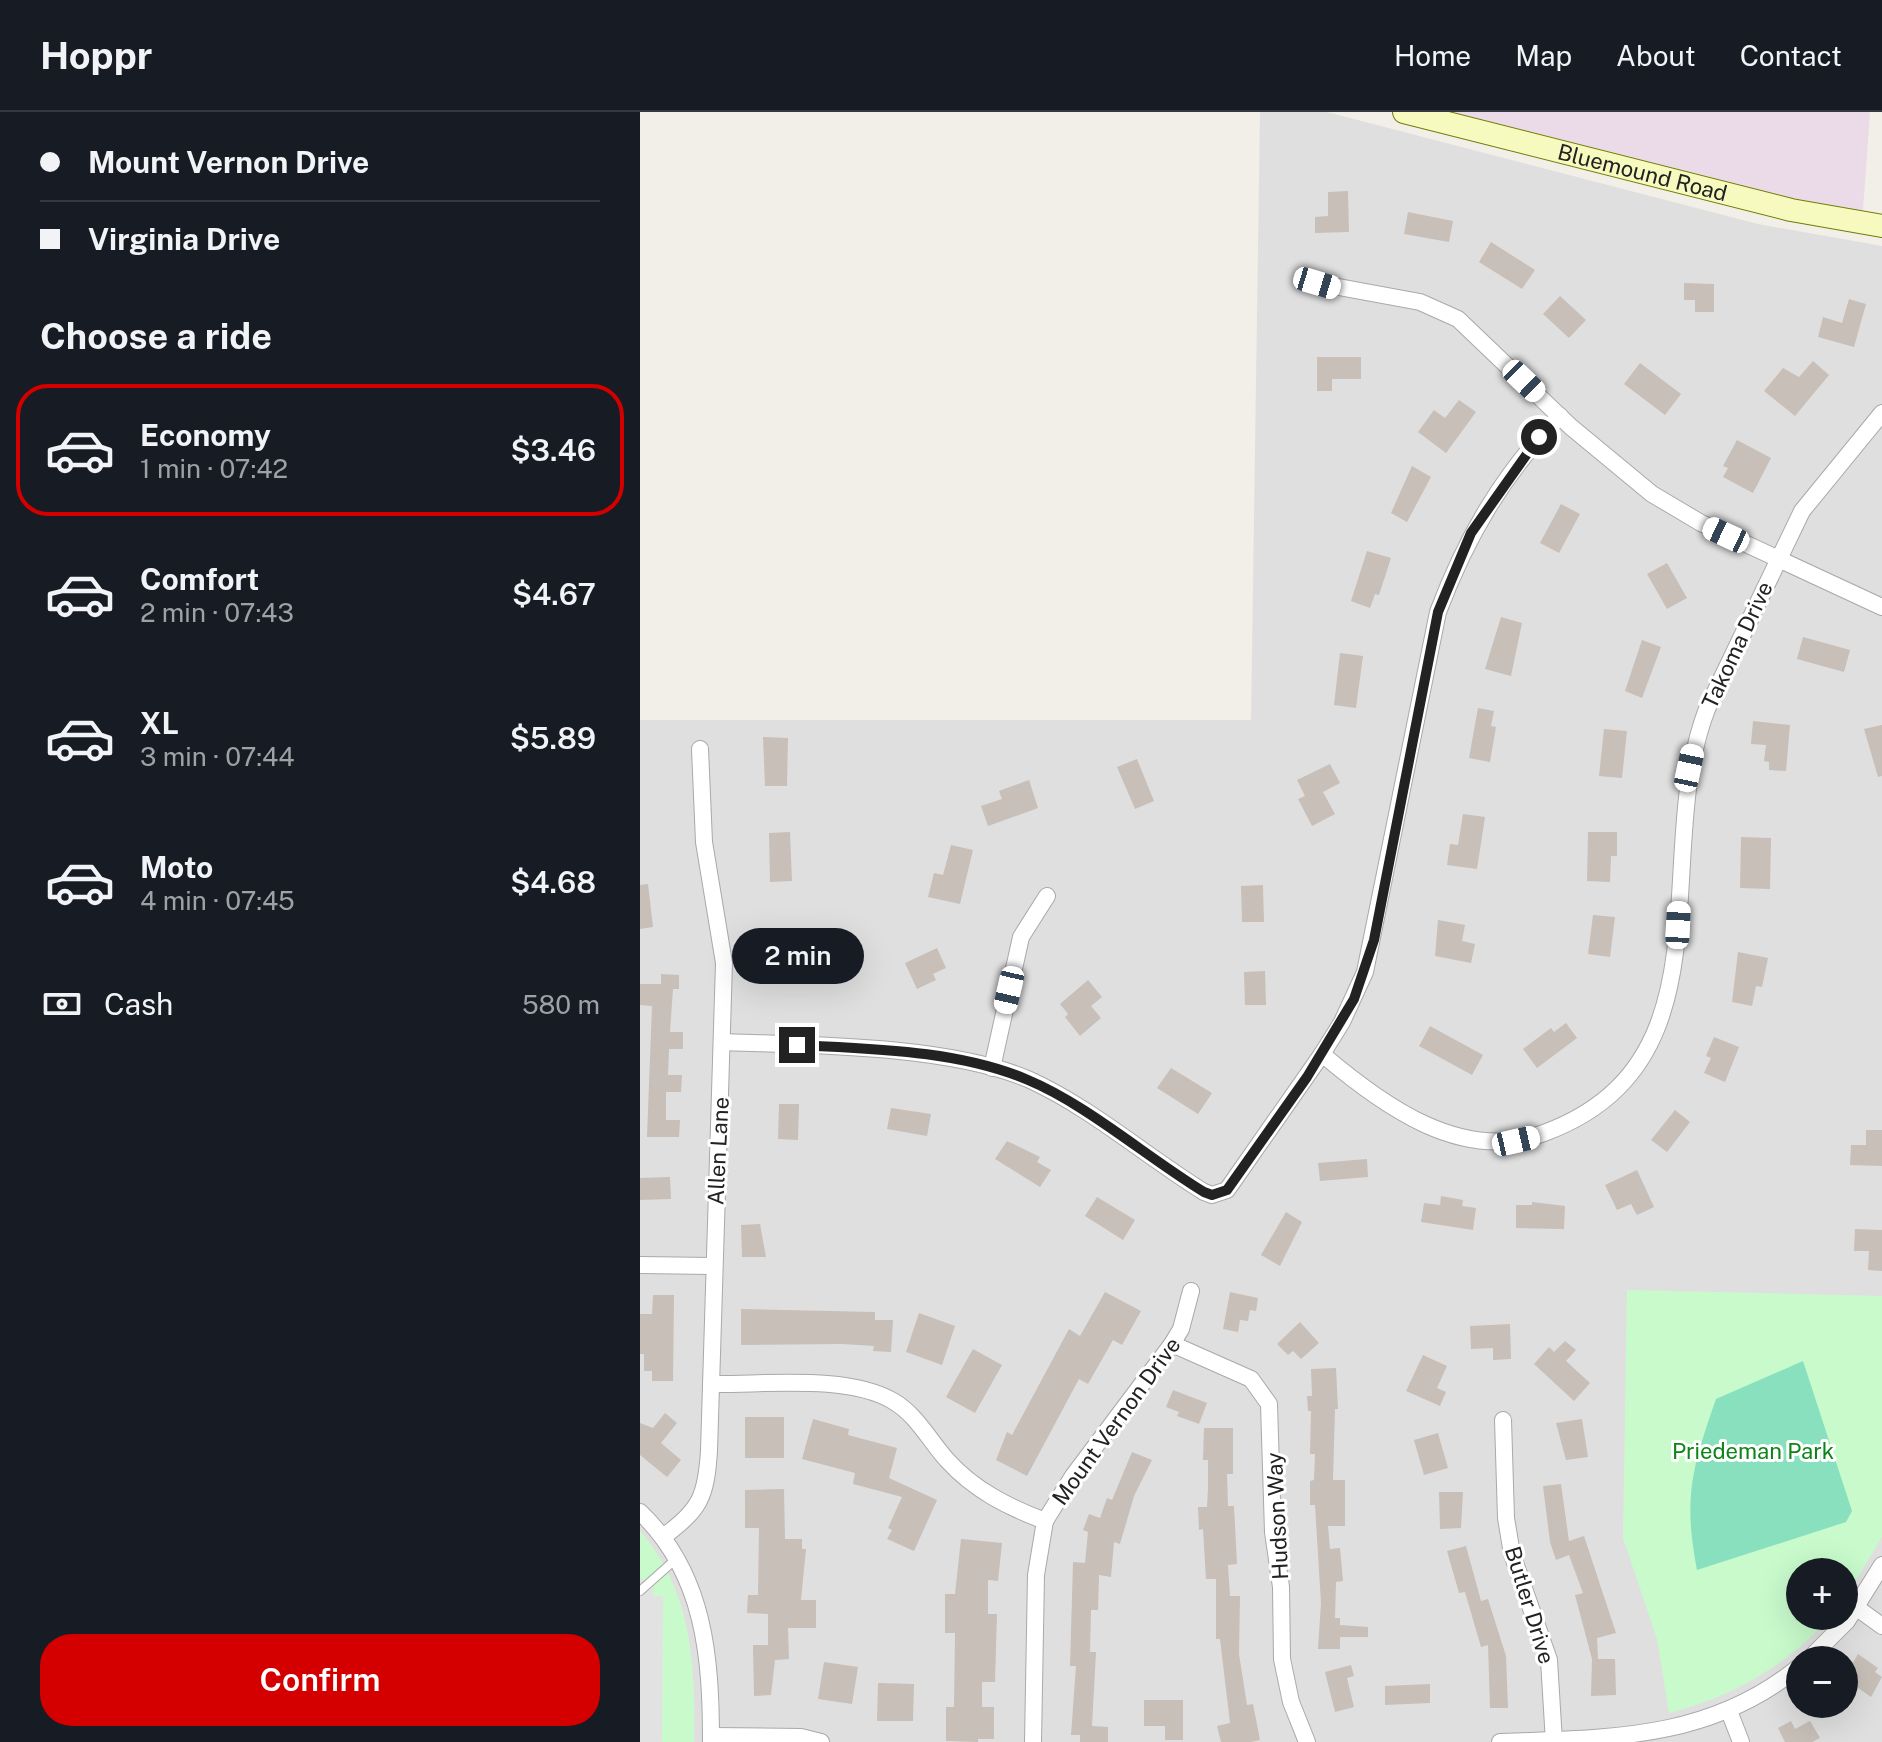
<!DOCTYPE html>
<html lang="en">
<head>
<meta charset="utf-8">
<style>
  :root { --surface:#171b24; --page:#20242c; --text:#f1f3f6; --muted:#9ea1a6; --line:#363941; --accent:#d40000 }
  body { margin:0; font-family:"Public Sans",sans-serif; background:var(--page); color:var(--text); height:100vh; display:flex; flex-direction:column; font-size:30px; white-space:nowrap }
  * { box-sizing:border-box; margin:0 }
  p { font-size:26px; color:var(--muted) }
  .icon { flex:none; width:44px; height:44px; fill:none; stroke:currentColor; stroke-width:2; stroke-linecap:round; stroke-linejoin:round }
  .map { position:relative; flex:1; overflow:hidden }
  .details { display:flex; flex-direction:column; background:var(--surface); width:640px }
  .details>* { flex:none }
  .top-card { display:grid; align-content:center; height:176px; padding:0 40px; background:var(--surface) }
  .fabs { position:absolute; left:1146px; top:1446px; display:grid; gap:16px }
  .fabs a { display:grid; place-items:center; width:72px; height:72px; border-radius:50%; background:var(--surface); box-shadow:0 8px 32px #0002; font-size:40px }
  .end { position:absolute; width:36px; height:36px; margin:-18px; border:10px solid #222; background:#fff; box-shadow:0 0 0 4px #fff }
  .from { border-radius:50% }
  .bubble { position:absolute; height:56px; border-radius:28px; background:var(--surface); box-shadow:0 8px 32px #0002; font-size:26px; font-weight:600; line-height:56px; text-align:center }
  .car { position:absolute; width:24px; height:48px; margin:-24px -12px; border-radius:10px; box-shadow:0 0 6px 2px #0007; background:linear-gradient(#fff 24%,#345 0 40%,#fff 0 76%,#345 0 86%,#fff 0) }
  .top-card b { display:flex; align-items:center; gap:28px; height:76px; font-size:30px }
  .top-card b+b { border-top:2px solid var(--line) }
  .top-card i { width:20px; height:20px; background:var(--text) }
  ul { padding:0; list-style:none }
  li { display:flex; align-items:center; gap:24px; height:132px; margin:0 16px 12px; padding:0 24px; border:4px solid transparent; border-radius:32px }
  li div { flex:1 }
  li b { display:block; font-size:30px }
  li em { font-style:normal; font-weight:600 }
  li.on { border-color:var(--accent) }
  li>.icon { width:72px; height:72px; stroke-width:1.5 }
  h2 { padding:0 40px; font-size:36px; line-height:96px }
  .pay { display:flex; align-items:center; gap:20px; height:88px; padding:0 40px; font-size:30px }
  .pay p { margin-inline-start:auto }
  .primary-button { display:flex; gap:16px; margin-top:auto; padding:16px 40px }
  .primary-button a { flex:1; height:92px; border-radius:32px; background:var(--accent); color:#fff; font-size:32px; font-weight:600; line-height:92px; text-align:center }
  header { display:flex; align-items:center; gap:48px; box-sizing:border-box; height:112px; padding:0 40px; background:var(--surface); border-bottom:2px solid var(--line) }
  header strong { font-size:38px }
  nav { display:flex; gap:44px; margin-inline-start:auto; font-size:28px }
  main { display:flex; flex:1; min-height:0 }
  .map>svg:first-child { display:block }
  .residential { fill:#e0dfdf; fill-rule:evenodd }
  .industrial { fill:#ebdbe8 }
  .park { fill:#c8facc }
  .pitch { fill:#88e0be }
  .parking { fill:#e2e2e2 }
  .building { fill:#c7bfb8 }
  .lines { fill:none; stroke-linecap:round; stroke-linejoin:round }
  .lane-casing { stroke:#a9a9a9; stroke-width:10 }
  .street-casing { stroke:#a9a9a9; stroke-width:18 }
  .secondary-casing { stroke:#707d05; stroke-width:24 }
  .lane { stroke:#fff; stroke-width:8 }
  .street { stroke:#fff; stroke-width:16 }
  .secondary { stroke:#f7fabf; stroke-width:22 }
  .route { stroke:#222; stroke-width:10 }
  .labels { text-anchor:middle; stroke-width:6; stroke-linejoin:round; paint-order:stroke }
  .street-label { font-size:22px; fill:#222; stroke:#fff }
  .park-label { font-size:22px; fill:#0c8416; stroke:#fff }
</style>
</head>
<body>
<header>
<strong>Hoppr</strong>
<nav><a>Home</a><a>Map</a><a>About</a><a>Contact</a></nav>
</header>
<main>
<section class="details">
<div class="top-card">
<b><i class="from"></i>Mount Vernon Drive</b>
<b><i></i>Virginia Drive</b>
</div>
<h2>Choose a ride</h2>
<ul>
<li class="on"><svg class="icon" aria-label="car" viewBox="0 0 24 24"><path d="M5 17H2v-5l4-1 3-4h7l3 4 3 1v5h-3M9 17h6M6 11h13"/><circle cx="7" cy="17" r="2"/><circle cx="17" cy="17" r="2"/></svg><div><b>Economy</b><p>1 min · 07:42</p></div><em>$3.46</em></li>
<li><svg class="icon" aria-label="car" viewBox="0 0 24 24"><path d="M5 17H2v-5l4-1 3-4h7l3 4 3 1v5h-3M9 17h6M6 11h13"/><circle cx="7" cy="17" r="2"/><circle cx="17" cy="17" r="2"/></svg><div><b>Comfort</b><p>2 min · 07:43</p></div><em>$4.67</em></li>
<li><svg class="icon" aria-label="car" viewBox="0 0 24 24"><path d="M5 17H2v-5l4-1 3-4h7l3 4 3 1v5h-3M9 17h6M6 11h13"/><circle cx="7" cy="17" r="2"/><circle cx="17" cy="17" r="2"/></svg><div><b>XL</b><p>3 min · 07:44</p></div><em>$5.89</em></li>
<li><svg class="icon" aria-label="car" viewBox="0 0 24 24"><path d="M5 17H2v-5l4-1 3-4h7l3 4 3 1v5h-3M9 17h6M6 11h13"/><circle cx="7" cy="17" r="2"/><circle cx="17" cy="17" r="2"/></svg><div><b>Moto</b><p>4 min · 07:45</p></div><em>$4.68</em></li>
</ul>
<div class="pay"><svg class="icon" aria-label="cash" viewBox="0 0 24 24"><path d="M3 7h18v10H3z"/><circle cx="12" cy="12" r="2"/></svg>Cash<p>580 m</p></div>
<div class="primary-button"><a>Confirm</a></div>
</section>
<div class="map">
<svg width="1242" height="1630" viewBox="0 0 1242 1630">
  <rect width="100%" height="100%" fill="#f2efe9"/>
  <!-- residential -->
  <path class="residential" d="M620,0H687L1118,112L1242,134V1630H0V608H611ZM1160,1460H1204V1504H1160ZM1160,1548H1204V1592H1160Z"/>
  <!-- industrial -->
  <polygon class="industrial" points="764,0 1230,0 1222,112"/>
  <!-- park -->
  <g class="park">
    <path d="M987,1178L1242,1184V1425L1204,1488V1460H1160V1504H1191C1148,1553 1092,1585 1029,1601L1017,1527L983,1426Z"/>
    <path d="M0,1419C53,1480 55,1554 54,1630H0Z"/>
  </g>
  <!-- pitch -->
  <path class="pitch" d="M1163,1249L1212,1399L1206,1410L1057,1458C1043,1385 1052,1356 1076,1287Z"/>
  <!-- parking -->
  <polygon class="parking" points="0,1466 14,1474 13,1484 23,1484 22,1630 0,1630"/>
  <!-- building -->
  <g class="building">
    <polygon points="708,79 709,120 675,121 675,105 688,104 688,80"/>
    <polygon points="768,100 813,109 809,130 764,122"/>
    <polygon points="851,130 895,158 882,177 839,150"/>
    <polygon points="1044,171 1074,172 1074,200 1055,200 1055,188 1044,188"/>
    <polygon points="920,184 946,208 929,226 903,202"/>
    <polygon points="1209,187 1226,192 1214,235 1178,225 1183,205 1202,211"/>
    <polygon points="677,245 721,245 721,267 692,267 692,279 677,279"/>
    <polygon points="1173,249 1189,263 1155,304 1124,279 1143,256 1159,265"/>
    <polygon points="1000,251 1041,282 1025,303 984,272"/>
    <polygon points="819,288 836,300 806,341 778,320 794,298 805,306"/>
    <polygon points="1097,328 1131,346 1113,381 1083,365 1088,356 1083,354"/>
    <polygon points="772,354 791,365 767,410 751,401"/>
    <polygon points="921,392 940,402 919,441 900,431"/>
    <polygon points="727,439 751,446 739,483 735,482 730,496 711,489"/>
    <polygon points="1027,451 1047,486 1027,497 1007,462"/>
    <polygon points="861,505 882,511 871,564 845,557"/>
    <polygon points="1163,525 1210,538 1204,560 1157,547"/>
    <polygon points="1002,528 1021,535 1002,586 985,579"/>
    <polygon points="700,541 723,544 716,596 694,593"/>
    <polygon points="838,596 854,599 851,614 856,615 850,650 829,646"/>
    <polygon points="1113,609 1150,613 1146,659 1129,658 1129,650 1124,649 1126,633 1111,632"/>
    <polygon points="1242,613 1242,664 1238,665 1224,617"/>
    <polygon points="964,617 987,619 982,666 959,664"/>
    <polygon points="123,625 148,626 147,674 125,674"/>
    <polygon points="497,647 514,689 495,697 477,655"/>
    <polygon points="690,652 700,671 683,680 695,702 672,714 658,687 665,684 657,668"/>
    <polygon points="389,668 398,696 348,714 341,694 362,687 359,679"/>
    <polygon points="823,702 845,705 837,757 807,753 810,732 818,733"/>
    <polygon points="150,720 152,769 130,770 129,721"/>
    <polygon points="948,720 977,720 977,744 971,744 970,770 947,769"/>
    <polygon points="1101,725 1131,726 1130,777 1100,776"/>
    <polygon points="311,733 333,738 320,792 288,785 294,761 303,763"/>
    <polygon points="8,772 13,815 0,817 0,773"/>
    <polygon points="623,773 624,810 602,810 601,774"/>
    <polygon points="953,803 975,805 970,845 948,842"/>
    <polygon points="798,808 825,813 822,829 835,832 831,851 795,844"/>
    <polygon points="147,835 189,835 188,857 171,857 171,869 146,869"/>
    <polygon points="297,836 306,856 293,862 296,868 277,877 265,851"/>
    <polygon points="1098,840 1128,846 1122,875 1116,874 1112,894 1092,890"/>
    <polygon points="625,859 626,893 605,893 604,860"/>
    <polygon points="21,862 39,863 39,877 33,877 30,920 43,920 43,937 29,937 28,963 42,963 41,980 26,980 26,1008 40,1008 39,1025 7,1025 12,894 0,893 0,872 21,872"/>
    <polygon points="448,868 462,885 451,894 461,906 440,924 425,905 428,902 420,892"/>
    <polygon points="926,911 937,926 897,956 883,937 911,916 914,920"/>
    <polygon points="790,914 843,943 832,963 779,934"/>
    <polygon points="1074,925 1099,935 1085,970 1064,961 1071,946 1066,944"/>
    <polygon points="531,956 572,981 558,1002 517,976"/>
    <polygon points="139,992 159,992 158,1028 138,1027"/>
    <polygon points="251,996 291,1002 287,1024 247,1017"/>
    <polygon points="1035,998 1050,1010 1027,1040 1011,1028"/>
    <polygon points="1226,1018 1242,1018 1242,1054 1210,1053 1211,1033 1226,1033"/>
    <polygon points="367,1029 400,1045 397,1050 411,1058 400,1075 355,1047"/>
    <polygon points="727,1047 728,1065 680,1069 678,1051"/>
    <polygon points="997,1058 1014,1095 997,1103 991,1092 977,1098 965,1073"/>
    <polygon points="30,1065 31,1087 0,1088 0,1066"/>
    <polygon points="801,1084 823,1088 822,1094 836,1096 833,1118 781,1110 784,1091 800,1093"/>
    <polygon points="457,1085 495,1108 483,1128 445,1104"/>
    <polygon points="892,1090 925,1094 924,1117 876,1116 876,1093 892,1093"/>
    <polygon points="646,1100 662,1110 640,1154 621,1143"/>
    <polygon points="120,1112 126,1145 102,1145 101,1113"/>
    <polygon points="1215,1117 1242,1118 1242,1159 1228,1158 1229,1139 1214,1139"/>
    <polygon points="465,1180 501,1199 482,1233 473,1228 448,1272 439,1267 387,1364 356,1348 367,1320 372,1323 429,1217 440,1224"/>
    <polygon points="590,1180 618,1186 616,1199 610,1198 608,1209 600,1208 598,1220 583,1217"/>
    <polygon points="13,1183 34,1183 33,1269 12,1269 12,1259 4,1259 4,1242 0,1242 0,1202 12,1202"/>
    <polygon points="101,1197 235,1200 235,1208 253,1208 251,1240 233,1239 234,1234 202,1232 101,1233"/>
    <polygon points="279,1201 315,1214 302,1253 266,1240"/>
    <polygon points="660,1210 679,1231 661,1247 653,1239 648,1243 637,1232"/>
    <polygon points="870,1212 871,1247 853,1248 853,1236 831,1237 830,1214"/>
    <polygon points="925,1229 936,1238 926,1249 950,1271 934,1289 894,1252 909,1235 914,1240"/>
    <polygon points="333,1237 362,1253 335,1301 306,1285"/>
    <polygon points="783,1243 807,1254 797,1276 806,1280 800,1294 766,1279"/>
    <polygon points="696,1256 698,1297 695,1297 693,1368 705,1368 705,1414 688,1414 690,1437 700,1436 703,1469 696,1470 695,1506 700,1506 700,1513 728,1515 728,1525 700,1525 700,1537 678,1537 681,1491 675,1393 670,1393 670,1369 674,1368 675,1342 670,1342 671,1299 668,1299 667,1284 672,1284 671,1257"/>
    <polygon points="533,1278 567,1291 559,1312 537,1304 539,1300 526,1295"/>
    <polygon points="25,1301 37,1311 21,1331 41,1348 27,1365 0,1343 0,1311 13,1316"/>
    <rect x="105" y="1305" width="39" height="41"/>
    <polygon points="173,1307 209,1317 208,1323 257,1336 249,1366 297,1388 274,1439 247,1427 252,1418 248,1416 262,1385 213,1372 215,1361 162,1347"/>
    <polygon points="942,1307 948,1345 926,1348 916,1311"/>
    <polygon points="564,1316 593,1316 593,1362 587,1362 588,1394 594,1394 597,1452 588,1453 590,1484 600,1484 599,1542 607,1593 613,1592 620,1628 611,1630 581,1630 577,1614 590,1611 580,1527 576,1527 576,1467 566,1467 563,1417 559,1418 558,1395 567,1395 568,1377 568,1348 563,1348"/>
    <polygon points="798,1321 808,1356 784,1363 774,1328"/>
    <polygon points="492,1340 512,1348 494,1384 480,1432 474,1430 471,1465 459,1463 458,1498 451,1498 450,1540 456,1540 452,1614 468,1615 468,1630 440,1630 440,1623 431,1623 436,1554 430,1554 433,1450 445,1451 448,1420 443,1418 449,1402 460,1406 467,1386 472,1388"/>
    <polygon points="921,1372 929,1429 944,1424 976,1521 957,1526 958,1547 975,1547 976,1583 951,1584 952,1547 935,1483 943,1481 929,1443 916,1448 910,1430 903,1374"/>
    <polygon points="144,1377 145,1427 162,1427 162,1437 166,1437 161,1488 176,1488 176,1516 148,1516 149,1547 135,1548 131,1583 114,1584 113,1533 128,1533 128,1502 107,1501 108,1483 118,1483 119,1416 105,1416 105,1378"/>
    <polygon points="799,1380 823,1380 821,1416 800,1417"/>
    <polygon points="321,1427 362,1431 358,1469 348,1468 348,1502 357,1502 355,1570 342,1570 342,1595 354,1595 354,1627 338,1627 338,1630 306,1629 306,1595 314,1595 315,1521 305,1521 305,1482 315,1482"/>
    <polygon points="826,1434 841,1489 848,1487 866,1544 868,1596 850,1596 848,1533 841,1535 825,1480 819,1481 807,1439"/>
    <polygon points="1218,1542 1238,1556 1235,1560 1242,1565 1231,1585 1204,1566"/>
    <polygon points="184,1550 218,1555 212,1592 178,1587"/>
    <polygon points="711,1553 714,1564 707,1566 714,1595 695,1600 685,1560"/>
    <polygon points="238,1571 274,1572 273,1609 237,1609"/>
    <polygon points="790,1572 790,1591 745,1593 745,1574"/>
    <polygon points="504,1588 543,1588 543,1628 525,1628 525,1614 504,1614"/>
    <polygon points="1151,1609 1155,1617 1170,1609 1180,1626 1172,1630 1145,1630 1138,1616"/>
  </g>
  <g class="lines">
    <!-- lane casing -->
    <g class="lane-casing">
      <polyline id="lane" points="0,1479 36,1447"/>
    </g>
    <!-- street casing -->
    <g class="street-casing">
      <g id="street">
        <polyline points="677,171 780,190 818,207 931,315 1012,382 1061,411 1242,495"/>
        <path d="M82,930C170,933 310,933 390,968C451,996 506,1044 564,1080L572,1083L587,1078L682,942L702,910L725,860L798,500C826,426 863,361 920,304"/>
        <path d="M682,942C742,993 822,1052 904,1021C1094,951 1010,744 1067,597L1162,399L1242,301"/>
        <polyline points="352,956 381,825 407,784"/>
        <polyline points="0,1153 72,1154"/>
        <polyline points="532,1232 611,1267 629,1292 633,1420 641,1475 642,1547 651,1590 667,1630"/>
        <path d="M71,1272C124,1273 207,1262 253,1289C277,1303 289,1328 307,1348C334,1378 368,1395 405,1409"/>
        <polyline points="863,1308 866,1406 872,1442 909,1548 914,1630"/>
        <path d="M0,1400C65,1462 71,1546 71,1630"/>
        <path d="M23,1425C60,1397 66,1386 69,1339L84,851L64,730L60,637"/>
        <polyline points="1217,1496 1242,1514"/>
        <polyline points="1168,1548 1207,1509 1242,1453"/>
        <polyline points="1089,1599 1101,1630"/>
        <polyline points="71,1624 161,1625 181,1630"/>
        <polyline points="393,1630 396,1463 405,1409 433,1364 532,1232 541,1217 551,1179"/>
        <path d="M860,1630C970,1626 1070,1628 1160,1554"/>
      </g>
    </g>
    <!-- secondary casing -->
    <g class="secondary-casing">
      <g id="secondary">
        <path id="s1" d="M764,0L1151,98L1242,114"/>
      </g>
    </g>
    <!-- lane -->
    <use href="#lane" class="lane"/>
    <!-- street -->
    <use href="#street" class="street"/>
    <!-- secondary -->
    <use href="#secondary" class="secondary"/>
  </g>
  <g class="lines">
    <!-- route -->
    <path class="route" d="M157,933C232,937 318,938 388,968C446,992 508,1046 564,1080L572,1083L587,1078L667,965L714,887L734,828L798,500L831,421L899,325"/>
  </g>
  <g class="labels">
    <!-- street labels -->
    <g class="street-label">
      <text dy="8" stroke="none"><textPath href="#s1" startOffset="246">Bluemound Road</textPath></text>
      <text transform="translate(1097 533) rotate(-65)" y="8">Takoma Drive</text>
      <text transform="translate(78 1039) rotate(-87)" y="8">Allen Lane</text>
      <text transform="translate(476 1309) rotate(-54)" y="8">Mount Vernon Drive</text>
      <text transform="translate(637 1404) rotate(-93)" y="8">Hudson Way</text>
      <text transform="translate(890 1493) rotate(73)" y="8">Butler Drive</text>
    </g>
    <!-- park labels -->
    <g class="park-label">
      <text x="1113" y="1347">Priedeman Park</text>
    </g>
  </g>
</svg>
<div class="fabs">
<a>+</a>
<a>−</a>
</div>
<i class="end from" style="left:899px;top:325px"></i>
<i class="end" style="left:157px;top:933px"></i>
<div class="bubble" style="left:92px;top:816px;width:132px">2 min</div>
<i class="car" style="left:677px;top:171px;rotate:107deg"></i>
<i class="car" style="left:884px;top:269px;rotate:134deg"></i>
<i class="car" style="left:1086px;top:423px;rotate:295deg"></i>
<i class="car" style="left:1049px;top:656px;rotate:12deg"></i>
<i class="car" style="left:1038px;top:813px;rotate:3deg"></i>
<i class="car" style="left:369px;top:878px;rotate:193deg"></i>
<i class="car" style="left:876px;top:1029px;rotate:77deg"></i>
</div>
</main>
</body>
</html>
